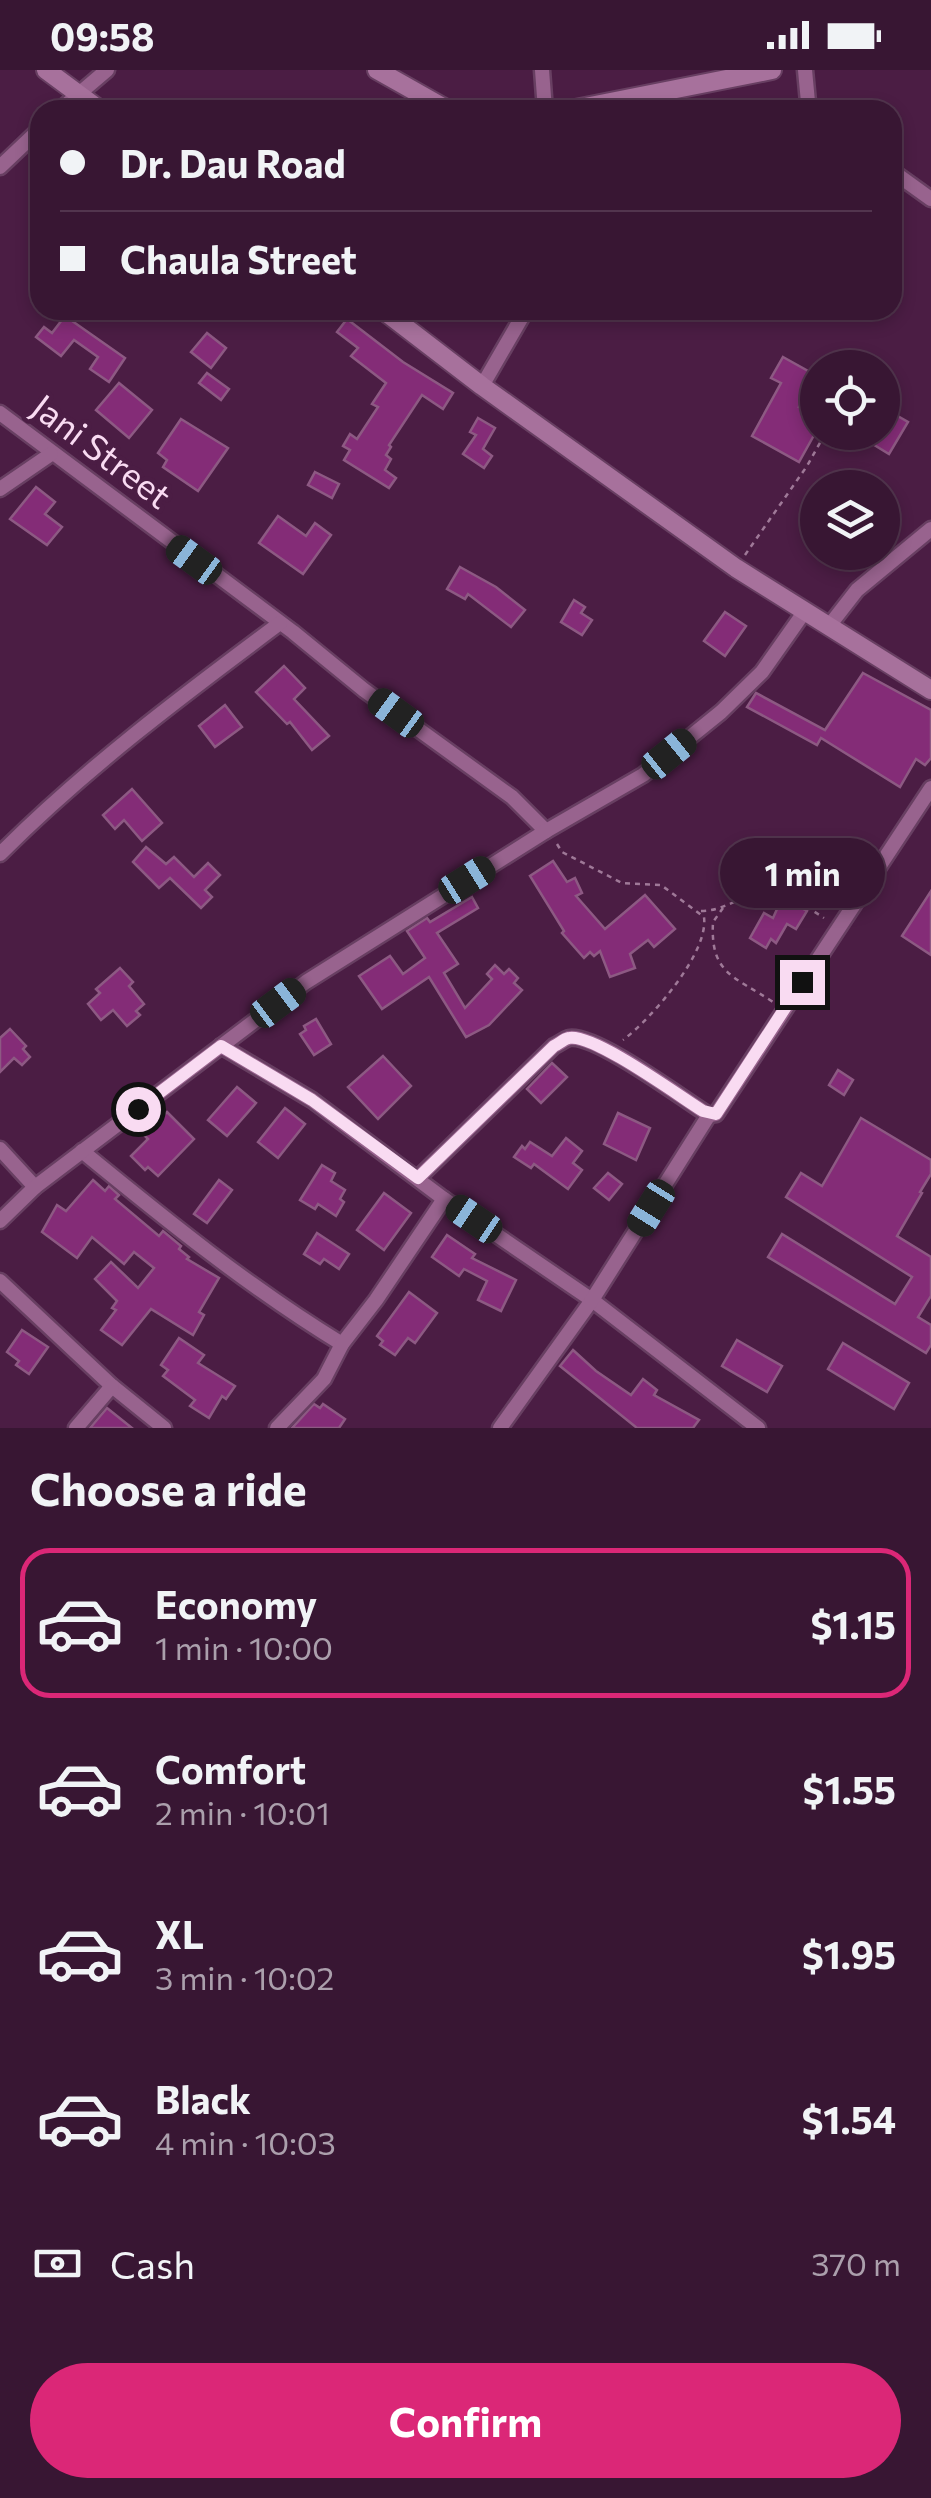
<!DOCTYPE html>
<html lang="en">
<head>
<meta charset="utf-8">
<style>
  :root { --surface:#381633; --page:#43233f; --text:#f1f3f6; --muted:#ab9fac; --line:#52354e; --accent:#db2777 }
  body { margin:0; font-family:Commissioner,sans-serif; background:var(--page); color:var(--text); height:100vh; display:flex; flex-direction:column; font-size:38px; white-space:nowrap }
  * { box-sizing:border-box; margin:0 }
  p { font-size:32px; color:var(--muted) }
  .icon { flex:none; width:55px; height:55px; fill:none; stroke:currentColor; stroke-width:2; stroke-linecap:round; stroke-linejoin:round }
  .map { position:relative; height:1358px; overflow:hidden }
  .sheet { display:flex; flex-direction:column; background:var(--surface); flex:1 }
  .sheet>* { flex:none }
  .banner { position:absolute; left:30px; top:30px; width:872px; height:220px; border-radius:30px; box-shadow:0 5px 15px #0003,0 0 0 2px var(--line); display:grid; align-content:center; height:220px; padding:0 30px; background:var(--surface) }
  .buttons { position:absolute; left:800px; top:280px; display:grid; gap:20px }
  .buttons a { display:grid; place-items:center; width:100px; height:100px; border-radius:50%; background:var(--surface); box-shadow:0 5px 15px #0003,0 0 0 2px var(--line); font-size:50px }
  .end { position:absolute; width:45px; height:45px; margin:-22px; border:12px solid #f9dbf2; background:#111; box-shadow:0 0 0 5px #111 }
  .from { border-radius:50% }
  .bubble { position:absolute; height:70px; border-radius:35px; background:var(--surface); box-shadow:0 5px 15px #0003,0 0 0 2px var(--line); font-size:32px; font-weight:700; line-height:70px; text-align:center }
  .car { position:absolute; width:30px; height:60px; margin:-30px -15px; border-radius:12px; box-shadow:0 0 8px 2px #0007; background:linear-gradient(#222 24%,#8ab4d8 0 40%,#222 0 76%,#8ab4d8 0 86%,#222 0) }
  .banner b { display:flex; align-items:center; gap:35px; height:95px; font-size:38px }
  .banner b+b { border-top:2px solid var(--line) }
  .banner i { width:25px; height:25px; background:var(--text) }
  ul { padding:0; list-style:none }
  li { display:flex; align-items:center; gap:30px; height:150px; margin:0 20px 15px; padding:0 10px; border:5px solid transparent; border-radius:30px }
  li div { flex:1 }
  li b { display:block; font-size:38px }
  li em { font-style:normal; font-weight:700 }
  li.active { border-color:var(--accent) }
  li>.icon { width:90px; height:90px; stroke-width:1.5 }
  h2 { padding:0 30px; font-size:45px; line-height:120px }
  .pay { display:flex; align-items:center; gap:25px; height:110px; padding:0 30px; font-size:38px }
  .pay p { margin-inline-start:auto }
  .action { display:flex; gap:20px; margin-top:auto; padding:20px 30px }
  .action a { flex:1; height:115px; border-radius:60px; background:var(--accent); color:#fff; font-size:40px; font-weight:700; line-height:115px; text-align:center }
  .status { display:flex; justify-content:space-between; align-items:center; height:70px; padding:0 50px; background:var(--surface); direction:ltr }
  .status svg { height:28px; fill:currentColor }
  .map>svg:first-child { display:block }
  .building { fill:#842c77; stroke:#8d5983; stroke-width:2.5 }
  .lines { fill:none; stroke-linecap:round; stroke-linejoin:round }
  .street-casing { stroke:#683f62; stroke-width:19 }
  .secondary-casing { stroke:#683f62; stroke-width:22 }
  .path { stroke:#9f7998; stroke-width:2.5; stroke-dasharray:5 5; stroke-linecap:butt }
  .street { stroke:#98638e; stroke-width:14 }
  .secondary { stroke:#a7719c; stroke-width:18 }
  .route { stroke:#f9dbf2; stroke-width:12 }
  .labels { text-anchor:middle; stroke-width:9; stroke-linejoin:round; paint-order:stroke }
  .street-label { font-size:35px; fill:#f9dbf2; stroke:#4b1d44 }
</style>
</head>
<body>
<div class="status"><b>09:58</b><svg viewBox="0 0 49 12"><path d="M0 12V9h3v3zM5 12V6h3v6zM10 12V3h3v9zM15 12V0h3v12zM26 1h20v11H26zM47 4h2v5h-2z"/></svg></div>
<div class="map">
<svg width="931" height="1358" viewBox="0 0 931 1358">
  <rect width="100%" height="100%" fill="#4b1d44"/>
  <!-- building -->
  <g class="building">
    <polygon points="65,246 125,288 109,312 90,299 98,287 74,270 61,286 36,267 44,257 52,263"/>
    <polygon points="347,249 403,292 453,323 443,339 422,325 389,375 391,377 386,385 391,389 385,400 396,408 389,418 344,390 350,380 343,376 350,364 357,369 378,337 372,334 386,313 351,286 358,278 337,262"/>
    <polygon points="207,263 226,278 211,298 191,282"/>
    <polygon points="783,287 817,306 799,337 818,347 818,358 799,392 752,366 781,313 771,308"/>
    <polygon points="207,303 229,319 221,330 199,313"/>
    <polygon points="119,313 152,340 129,368 96,340"/>
    <polygon points="882,337 908,352 889,384 853,362 882,362"/>
    <polygon points="478,348 495,358 483,379 492,386 484,398 463,384 476,365 470,362"/>
    <polygon points="181,349 228,378 198,421 163,397 167,390 158,383"/>
    <polygon points="315,402 339,414 332,428 308,415"/>
    <polygon points="36,417 55,432 45,444 62,457 47,475 10,449"/>
    <polygon points="278,446 306,466 315,453 331,465 303,504 259,473"/>
    <polygon points="460,497 496,517 525,540 511,557 468,524 465,529 447,519"/>
    <polygon points="574,530 585,537 581,543 592,550 582,565 561,552"/>
    <polygon points="725,542 746,556 725,586 704,571"/>
    <polygon points="284,596 305,618 294,629 329,666 312,680 290,652 287,654 256,622"/>
    <polygon points="863,603 931,640 931,688 925,695 916,689 900,717 821,668 817,675 747,637 756,623 825,660"/>
    <polygon points="225,635 242,657 215,677 199,656"/>
    <polygon points="132,719 162,753 142,771 124,750 115,759 103,745"/>
    <polygon points="146,777 166,794 174,787 194,807 208,793 220,805 205,820 212,827 201,838 170,808 159,818 133,792"/>
    <polygon points="553,791 567,812 575,808 582,823 576,826 605,859 645,825 675,859 654,877 648,870 630,884 635,898 610,907 600,881 594,886 590,882 584,888 562,863 564,861 530,806"/>
    <polygon points="931,821 931,885 902,866"/>
    <polygon points="472,827 478,838 437,863 458,894 444,903 465,938 492,909 487,904 495,895 504,904 509,899 518,908 514,913 522,920 489,955 466,967 429,907 382,939 359,906 390,886 403,904 425,888 407,861 427,848 430,852"/>
    <polygon points="782,828 807,841 796,859 787,854 776,873 771,869 766,878 750,868 764,843 773,848"/>
    <polygon points="120,898 133,912 129,916 144,934 136,941 140,945 127,956 113,940 101,950 88,934 100,923 96,919"/>
    <polygon points="316,949 331,974 314,985 300,964 306,960 304,956"/>
    <polygon points="10,959 26,976 23,979 30,987 22,995 14,988 0,1002 0,968"/>
    <polygon points="383,986 411,1016 378,1049 348,1017"/>
    <polygon points="552,993 567,1007 541,1033 527,1019"/>
    <polygon points="838,1000 853,1010 844,1025 829,1015"/>
    <polygon points="237,1017 256,1033 227,1066 208,1050"/>
    <polygon points="285,1038 305,1054 278,1088 258,1072"/>
    <polygon points="167,1042 194,1069 158,1106 148,1097 145,1100 131,1086 148,1069 144,1065"/>
    <polygon points="618,1043 650,1058 636,1090 604,1074"/>
    <polygon points="861,1048 931,1090 931,1104 920,1122 922,1123 897,1166 931,1187 931,1226 918,1247 931,1255 931,1275 926,1283 768,1187 782,1164 895,1234 912,1207 786,1127 801,1103 822,1116"/>
    <polygon points="566,1068 582,1081 573,1093 582,1100 568,1119 534,1094 531,1098 514,1087 522,1076 525,1079 530,1072 552,1086"/>
    <polygon points="322,1095 335,1103 331,1111 345,1120 340,1129 344,1132 336,1146 318,1134 315,1139 300,1130"/>
    <polygon points="608,1103 622,1114 609,1130 594,1118"/>
    <polygon points="93,1110 105,1121 109,1116 119,1125 115,1129 159,1166 163,1161 181,1176 179,1179 189,1187 187,1189 219,1208 199,1242 204,1245 193,1265 151,1239 122,1275 101,1260 116,1240 112,1238 117,1231 95,1209 111,1192 138,1218 154,1198 134,1182 124,1194 92,1167 77,1188 42,1162 57,1135 66,1141"/>
    <polygon points="219,1110 232,1120 207,1153 194,1144"/>
    <polygon points="384,1123 411,1143 384,1180 357,1160"/>
    <polygon points="317,1163 349,1184 339,1199 324,1189 320,1194 304,1184"/>
    <polygon points="447,1165 475,1184 472,1188 516,1210 501,1241 478,1230 487,1211 464,1199 459,1206 432,1187"/>
    <polygon points="409,1222 437,1243 415,1273 408,1268 395,1285 380,1275 383,1271 377,1266"/>
    <polygon points="22,1260 48,1277 29,1304 16,1295 19,1291 7,1282"/>
    <polygon points="179,1268 204,1285 198,1293 235,1316 226,1329 222,1326 209,1348 190,1336 195,1330 163,1306 168,1300 161,1295"/>
    <polygon points="737,1270 782,1296 767,1322 722,1296"/>
    <polygon points="843,1273 909,1313 894,1339 828,1299"/>
    <polygon points="573,1280 596,1301 631,1325 643,1309 657,1320 654,1325 699,1350 693,1358 637,1358 560,1296"/>
    <polygon points="314,1334 320,1338 323,1334 345,1349 339,1358 292,1358"/>
    <polygon points="107,1338 132,1358 90,1358"/>
  </g>
  <g class="lines">
    <!-- street casing -->
    <g class="street-casing">
      <g id="street">
        <polyline points="542,0 545,40"/>
        <polyline points="805,0 808,32 813,40"/>
        <polyline points="60,40 107,0"/>
        <polyline points="0,97 40,59"/>
        <polyline points="892,101 931,129"/>
        <polyline points="482,316 526,240"/>
        <polyline points="0,343 293,562 364,620 512,727 546,761"/>
        <polyline points="0,419 51,384"/>
        <polyline points="829,556 857,520 931,459"/>
        <path d="M0,784C86,698 182,626 280,553"/>
        <polyline points="221,976 312,1030 444,1129 592,1230 758,1358"/>
        <polyline points="0,1079 35,1117"/>
        <path d="M82,1081C165,1149 250,1218 342,1274"/>
        <path d="M418,1108L554,976C559,974 563,970 569,968C595,963 683,1029 709,1045L716,1044L931,718"/>
        <polyline points="0,1151 35,1117 306,912 546,761 643,705 721,642 762,602 805,541"/>
        <polyline points="0,1211 112,1316 164,1358"/>
        <polyline points="76,1358 112,1316"/>
        <polyline points="277,1358 324,1309 342,1274 376,1230 444,1129"/>
        <polyline points="500,1358 592,1230 709,1045"/>
      </g>
    </g>
    <!-- secondary casing -->
    <g class="secondary-casing">
      <g id="secondary">
        <polyline points="46,0 100,40"/>
        <polyline points="377,0 448,40"/>
        <polyline points="570,40 772,0"/>
        <polyline points="383,240 482,316 736,498 931,620"/>
      </g>
    </g>
    <!-- path -->
    <g class="path">
      <polyline points="745,485 807,396 826,362"/>
      <path d="M557,774L562,782L622,813L661,815L704,847C709,883 651,949 623,970"/>
      <path d="M723,838L713,852C710,904 734,906 773,932"/>
      <path d="M701,841C719,841 731,832 748,827C778,819 800,832 824,848"/>
    </g>
    <!-- street -->
    <use href="#street" class="street"/>
    <!-- secondary -->
    <use href="#secondary" class="secondary"/>
  </g>
  <g class="lines">
    <!-- route -->
    <path class="route" d="M138,1039L221,976L312,1030L418,1108L554,976C559,974 563,969 569,968C593,963 679,1026 703,1041L716,1044L802,912"/>
  </g>
  <g class="labels">
    <!-- street labels -->
    <g class="street-label">
      <text transform="translate(101 382) rotate(37)" y="12">Jani Street</text>
    </g>
  </g>
</svg>
<div class="buttons">
<a><svg class="icon" aria-label="locate" viewBox="0 0 24 24"><circle cx="12" cy="12" r="6"/><path d="M12 2v4M12 18v4M2 12h4M18 12h4"/></svg></a>
<a><svg class="icon" aria-label="layers" viewBox="0 0 24 24"><path d="M12 4l9 5-9 5-9-5zM3 14l9 5 9-5"/></svg></a>
</div>
<i class="end from" style="left:138px;top:1039px"></i>
<i class="end" style="left:802px;top:912px"></i>
<div class="bubble" style="left:720px;top:768px;width:165px">1 min</div>
<i class="car" style="left:194px;top:490px;rotate:306deg"></i>
<i class="car" style="left:396px;top:643px;rotate:306deg"></i>
<i class="car" style="left:669px;top:684px;rotate:51deg"></i>
<i class="car" style="left:467px;top:810px;rotate:58deg"></i>
<i class="car" style="left:278px;top:933px;rotate:53deg"></i>
<i class="car" style="left:651px;top:1138px;rotate:212deg"></i>
<i class="car" style="left:474px;top:1149px;rotate:304deg"></i>
<div class="banner">
<b><i class="from"></i>Dr. Dau Road</b>
<b><i></i>Chaula Street</b>
</div>
</div>
<section class="sheet">
<h2>Choose a ride</h2>
<ul>
<li class="active"><svg class="icon" aria-label="car" viewBox="0 0 24 24"><path d="M5 17H2v-5l4-1 3-4h7l3 4 3 1v5h-3M9 17h6M6 11h13"/><circle cx="7" cy="17" r="2"/><circle cx="17" cy="17" r="2"/></svg><div><b>Economy</b><p>1 min · 10:00</p></div><em>$1.15</em></li>
<li><svg class="icon" aria-label="car" viewBox="0 0 24 24"><path d="M5 17H2v-5l4-1 3-4h7l3 4 3 1v5h-3M9 17h6M6 11h13"/><circle cx="7" cy="17" r="2"/><circle cx="17" cy="17" r="2"/></svg><div><b>Comfort</b><p>2 min · 10:01</p></div><em>$1.55</em></li>
<li><svg class="icon" aria-label="car" viewBox="0 0 24 24"><path d="M5 17H2v-5l4-1 3-4h7l3 4 3 1v5h-3M9 17h6M6 11h13"/><circle cx="7" cy="17" r="2"/><circle cx="17" cy="17" r="2"/></svg><div><b>XL</b><p>3 min · 10:02</p></div><em>$1.95</em></li>
<li><svg class="icon" aria-label="car" viewBox="0 0 24 24"><path d="M5 17H2v-5l4-1 3-4h7l3 4 3 1v5h-3M9 17h6M6 11h13"/><circle cx="7" cy="17" r="2"/><circle cx="17" cy="17" r="2"/></svg><div><b>Black</b><p>4 min · 10:03</p></div><em>$1.54</em></li>
</ul>
<div class="pay"><svg class="icon" aria-label="cash" viewBox="0 0 24 24"><path d="M3 7h18v10H3z"/><circle cx="12" cy="12" r="2"/></svg>Cash<p>370 m</p></div>
<div class="action"><a>Confirm</a></div>
</section>
</body>
</html>
